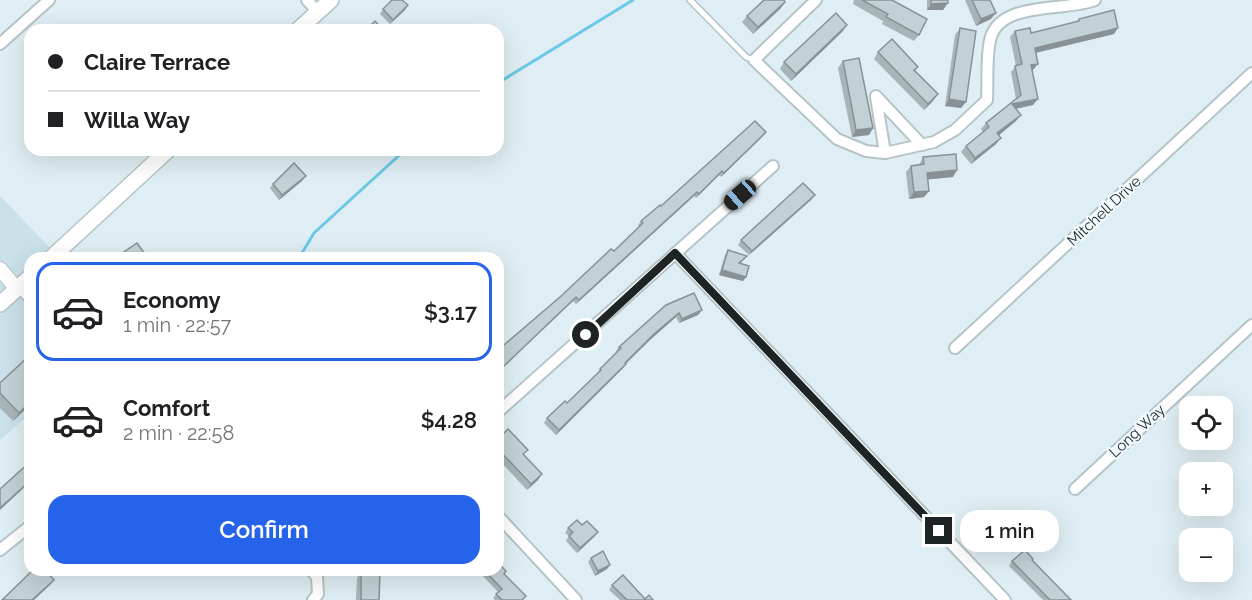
<!DOCTYPE html>
<html lang="en">
<head>
<meta charset="utf-8">
<style>
  :root { --surface:#fff; --page:#f2f2f2; --text:#202124; --muted:#757577; --line:#e0e0e0; --accent:#2563eb }
  body { margin:0; font-family:Raleway,sans-serif; background:var(--page); color:var(--text); height:100vh; display:flex; flex-direction:column; font-size:22px; white-space:nowrap }
  * { box-sizing:border-box; margin:0 }
  p { font-size:20px; color:var(--muted) }
  .icon { flex:none; width:33px; height:33px; fill:none; stroke:currentColor; stroke-width:2; stroke-linecap:round; stroke-linejoin:round }
  .map { position:relative; flex:1; overflow:hidden }
  .panel { position:absolute; left:24px; top:252px; width:480px; height:324px; display:flex; flex-direction:column; background:var(--surface); border-radius:18px; box-shadow:0 6px 24px #0002 }
  .panel>* { flex:none }
  .hud { position:absolute; left:24px; top:24px; width:480px; height:132px; border-radius:18px; box-shadow:0 6px 24px #0002; display:grid; align-content:center; height:132px; padding:0 24px; background:var(--surface) }
  .fabs { position:absolute; left:1179px; top:396px; display:grid; gap:12px }
  .fabs a { display:grid; place-items:center; width:54px; height:54px; border-radius:12px; background:var(--surface); box-shadow:0 6px 24px #0002; font-size:30px }
  .end { position:absolute; width:27px; height:27px; margin:-14px; border:8px solid #1e2426; background:#fff; box-shadow:0 0 0 3px #fff }
  .from { border-radius:50% }
  .bubble { position:absolute; height:42px; border-radius:18px; background:var(--surface); box-shadow:0 6px 24px #0002; font-size:20px; font-weight:600; line-height:42px; text-align:center }
  .car { position:absolute; width:18px; height:36px; margin:-18px -9px; border-radius:8px; box-shadow:0 0 4px 2px #0007; background:linear-gradient(#222 24%,#8ab4d8 0 40%,#222 0 76%,#8ab4d8 0 86%,#222 0) }
  .hud b { display:flex; align-items:center; gap:21px; height:57px; font-size:22px }
  .hud b+b { border-top:2px solid var(--line) }
  .hud i { width:15px; height:15px; background:var(--text) }
  ul { padding:10px 0 0; list-style:none }
  li { display:flex; align-items:center; gap:18px; height:99px; margin:0 12px 9px; padding:0 12px; border:3px solid transparent; border-radius:18px }
  li div { flex:1 }
  li b { display:block; font-size:22px }
  li em { font-style:normal; font-weight:600 }
  li.selected { border-color:var(--accent) }
  li>.icon { width:54px; height:54px; stroke-width:1.5 }
  .button { display:flex; gap:12px; margin-top:auto; padding:12px 24px }
  .button a { flex:1; height:69px; border-radius:18px; background:var(--accent); color:#fff; font-size:24px; font-weight:600; line-height:69px; text-align:center }
  .map>svg:first-child { display:block }
  .built { fill:#cae1e9 }
  .lines { fill:none; stroke-linecap:round; stroke-linejoin:round }
  .stream { stroke:#6bc9e5; stroke-width:3 }
  .service-casing { stroke:#b5c4c9; stroke-width:8 }
  .minor-casing { stroke:#b5c4c9; stroke-width:14 }
  .tertiary-casing { stroke:#b5c4c9; stroke-width:16 }
  .secondary-casing { stroke:#b5c4c9; stroke-width:18 }
  .service { stroke:#fff; stroke-width:5 }
  .minor { stroke:#fff; stroke-width:10 }
  .tertiary { stroke:#fff; stroke-width:14 }
  .secondary { stroke:#fff; stroke-width:15 }
  .wall { fill:#a7b4b8 }
  .shaded-wall { fill:#889296 }
  .building { fill:#c2d1d6; stroke:#889296; stroke-width:1.5 }
  .route { stroke:#1e2426; stroke-width:8 }
  .labels { text-anchor:middle; stroke-width:4.5; stroke-linejoin:round; paint-order:stroke }
  .street-label { font-size:15px; fill:#1e2426; stroke:#f1fafe }
</style>
</head>
<body>
<div class="map">
<svg width="1252" height="600" viewBox="0 0 1252 600">
  <rect width="100%" height="100%" fill="#dfeef4"/>
  <!-- built -->
  <polygon class="built" points="0,196 60,258 30,258 30,414 0,440"/>
  <g class="lines">
    <!-- stream -->
    <g class="stream">
      <polyline points="498,83 633,0"/>
      <polyline points="299,258 314,233 405,150"/>
    </g>
    <!-- service casing -->
    <g class="service-casing">
      <g id="service">
        <polyline points="690,0 746,57 754,60"/>
        <polyline points="19,290 30,302"/>
      </g>
    </g>
    <!-- minor casing -->
    <g class="minor-casing">
      <g id="minor">
        <polyline points="307,0 318,12"/>
        <path d="M816,0L754,60L837,139L866,151L885,153L934,142L955,130L987,100C988,81 986,59 990,40C999,0 1065,12 1095,0"/>
        <polyline points="0,44 49,0"/>
        <polyline points="876,96 922,145"/>
        <polyline points="876,97 885,153"/>
        <polyline points="675,253 1005,600"/>
        <polyline points="955,348 1252,73"/>
        <polyline points="498,412 773,166"/>
        <polyline points="1075,489 1252,325"/>
        <polyline points="498,516 576,600"/>
        <polyline points="0,550 30,526"/>
        <polyline points="311,570 317,577 318,594 313,600"/>
      </g>
    </g>
    <!-- tertiary casing -->
    <g class="tertiary-casing">
      <polyline id="tertiary" points="0,269 17,289"/>
    </g>
    <!-- secondary casing -->
    <g class="secondary-casing">
      <g id="secondary">
        <polyline points="298,30 331,0"/>
        <polyline points="51,258 168,150"/>
        <polyline points="0,304 30,277"/>
      </g>
    </g>
    <!-- service -->
    <use href="#service" class="service"/>
    <!-- minor -->
    <use href="#minor" class="minor"/>
    <!-- tertiary -->
    <use href="#tertiary" class="tertiary"/>
    <!-- secondary -->
    <use href="#secondary" class="secondary"/>
  </g>
  <!-- wall -->
  <g class="wall">
    <polygon points="854,0 892,0 919,35 914,41 882,24 883,21 853,4"/>
    <polygon points="927,0 948,0 943,10 927,10"/>
    <polygon points="965,0 990,0 991,19 976,26"/>
    <polygon points="408,5 405,10 390,24 380,14 383,9"/>
    <polygon points="781,8 753,34 742,22 747,16"/>
    <polygon points="1079,19 1114,34 1036,53 1033,70 1032,71 1033,105 1016,109 1016,121 999,135 996,144 971,164 961,152 966,146 983,132 981,129 986,123 1016,99 1011,72 1016,66 1010,37 1015,31 1031,33 1076,22"/>
    <polygon points="960,28 966,102 961,108 945,106 955,35"/>
    <polygon points="843,31 791,81 780,69 784,62"/>
    <polygon points="878,52 918,67 915,71 933,101 924,110 874,59"/>
    <polygon points="843,61 873,128 869,135 852,137 838,68"/>
    <polygon points="763,136 721,177 719,175 696,198 694,196 576,304 573,301 500,370 498,368 498,350 614,251 639,227 638,225 641,221"/>
    <polygon points="923,157 953,177 928,179 929,191 924,197 909,199 906,172 911,166 919,165"/>
    <polygon points="303,180 279,200 270,188 273,184"/>
    <polygon points="812,199 749,255 738,245 741,240"/>
    <polygon points="728,250 744,260 740,264 746,277 743,281 719,275 725,255"/>
    <polygon points="666,305 702,310 698,315 679,323 676,317 651,339 626,364 623,368 556,435 544,423 547,418 567,403 597,374 600,369 617,352 616,351 619,347"/>
    <polygon points="0,383 30,405 13,421 0,408"/>
    <polygon points="498,439 538,480 527,490 498,459"/>
    <polygon points="582,525 595,536 577,553 566,541 569,536 565,533 568,528"/>
    <polygon points="591,558 610,565 607,569 595,576 588,562"/>
    <polygon points="1032,560 1071,600 1043,600 1009,566 1012,561"/>
    <polygon points="477,570 498,570 506,571 504,574 526,596 523,600 495,600 493,598 498,592"/>
    <polygon points="361,571 379,600 356,600 357,578"/>
    <polygon points="612,585 645,599 653,600 620,600 609,590"/>
  </g>
  <!-- shaded-wall -->
  <g class="shaded-wall">
    <polygon points="785,2 781,8 753,34 758,27"/>
    <polygon points="948,3 943,10 927,10 931,4"/>
    <polygon points="408,5 405,10 390,24 393,20"/>
    <polygon points="996,13 991,19 976,26 981,19"/>
    <polygon points="847,25 843,31 791,81 796,74"/>
    <polygon points="1118,28 1114,34 1030,54 1035,48"/>
    <polygon points="1038,64 1033,70 1026,72 1031,65"/>
    <polygon points="938,94 933,101 924,110 928,104"/>
    <polygon points="949,99 966,102 961,108 945,106"/>
    <polygon points="1038,99 1033,105 1008,110 1012,104"/>
    <polygon points="1021,115 1016,121 993,140 997,133"/>
    <polygon points="873,128 869,135 852,137 856,130"/>
    <polygon points="766,132 763,136 721,177 724,173"/>
    <polygon points="1001,138 996,144 971,164 975,158"/>
    <polygon points="957,170 953,177 923,180 927,173"/>
    <polygon points="722,171 719,175 696,198 699,194"/>
    <polygon points="306,176 303,180 279,200 282,195"/>
    <polygon points="929,191 924,197 909,199 914,192"/>
    <polygon points="697,192 694,196 576,304 579,300"/>
    <polygon points="815,195 812,199 749,255 752,251"/>
    <polygon points="722,270 746,277 743,281 719,275"/>
    <polygon points="576,297 573,301 500,370 504,366"/>
    <polygon points="702,310 698,315 679,323 682,319"/>
    <polygon points="679,313 676,317 651,339 622,367 625,363 654,334"/>
    <polygon points="626,364 623,368 556,435 559,430"/>
    <polygon points="30,402 30,405 13,421 19,413"/>
    <polygon points="542,474 538,480 527,490 531,484"/>
    <polygon points="30,481 30,482 0,510 0,508"/>
    <polygon points="598,532 595,536 577,553 580,548"/>
    <polygon points="610,565 607,569 595,576 598,571"/>
    <polygon points="54,580 50,585 34,600 32,600"/>
  </g>
  <!-- building -->
  <g class="building">
    <polygon points="392,0 402,0 408,5 393,20 383,9"/>
    <polygon points="764,0 784,0 785,2 758,27 747,16"/>
    <polygon points="862,0 892,0 927,19 919,35 886,17 888,14"/>
    <polygon points="931,0 948,0 948,3 931,4"/>
    <polygon points="972,0 990,0 996,13 981,19"/>
    <polygon points="1114,10 1118,28 1035,48 1038,64 1031,65 1038,99 1012,104 1021,115 997,133 1001,138 975,158 966,146 989,127 986,123 1021,95 1015,66 1022,64 1015,31 1030,28 1031,33 1079,21 1079,19"/>
    <polygon points="836,13 847,25 796,74 784,62"/>
    <polygon points="375,21 383,30 366,30"/>
    <polygon points="960,28 976,31 966,102 949,99"/>
    <polygon points="892,39 918,67 914,70 938,94 928,104 878,52"/>
    <polygon points="859,58 873,128 856,130 843,61"/>
    <polygon points="755,121 766,132 724,173 722,171 699,194 697,192 579,300 576,297 504,366 498,360 498,350 560,297 611,249 614,251 643,223 641,221 660,205 661,206"/>
    <polygon points="956,154 957,170 927,173 929,191 914,192 911,166 924,164 923,157"/>
    <polygon points="294,163 306,176 282,195 273,184"/>
    <polygon points="803,183 815,195 752,251 741,240"/>
    <polygon points="137,243 145,254 140,258 115,258"/>
    <polygon points="728,250 747,256 739,263 749,266 746,277 722,270"/>
    <polygon points="226,254 230,258 221,258"/>
    <polygon points="694,293 702,310 682,319 679,313 654,334 625,363 626,364 559,430 547,418 565,401 567,403 601,370 600,369 621,348 619,347 666,305"/>
    <polygon points="30,355 30,402 19,413 0,393 0,383"/>
    <polygon points="508,429 528,450 523,454 542,474 531,484 498,449 498,439"/>
    <polygon points="30,462 30,481 0,508 0,489"/>
    <polygon points="577,520 582,525 587,521 598,532 580,548 569,536 573,532 568,528"/>
    <polygon points="1025,550 1033,559 1032,560 1071,600 1050,600 1012,561"/>
    <polygon points="603,551 610,565 598,571 591,558"/>
    <polygon points="498,563 506,571 504,574 526,596 522,600 502,600 496,594 502,589 484,570 498,570"/>
    <polygon points="33,570 51,570 48,573 54,580 32,600 2,600"/>
    <polygon points="361,571 380,572 379,600 361,600"/>
    <polygon points="623,575 645,599 649,595 653,600 627,600 612,585"/>
  </g>
  <g class="lines">
    <!-- route -->
    <polyline class="route" points="586,335 675,253 939,531"/>
  </g>
  <g class="labels">
    <!-- street labels -->
    <g class="street-label">
      <text transform="translate(1104 211) rotate(-43)" y="5">Mitchell Drive</text>
      <text transform="translate(1137 431) rotate(-43)" y="5">Long Way</text>
    </g>
  </g>
</svg>
<div class="fabs">
<a><svg class="icon" aria-label="locate" viewBox="0 0 24 24"><circle cx="12" cy="12" r="6"/><path d="M12 2v4M12 18v4M2 12h4M18 12h4"/></svg></a>
<a>+</a>
<a>−</a>
</div>
<i class="end from" style="left:586px;top:335px"></i>
<i class="end" style="left:939px;top:531px"></i>
<div class="bubble" style="left:960px;top:510px;width:99px">1 min</div>
<i class="car" style="left:740px;top:195px;rotate:229deg"></i>
<div class="hud">
<b><i class="from"></i>Claire Terrace</b>
<b><i></i>Willa Way</b>
</div>
<section class="panel">
<ul>
<li class="selected"><svg class="icon" aria-label="car" viewBox="0 0 24 24"><path d="M5 17H2v-5l4-1 3-4h7l3 4 3 1v5h-3M9 17h6M6 11h13"/><circle cx="7" cy="17" r="2"/><circle cx="17" cy="17" r="2"/></svg><div><b>Economy</b><p>1 min · 22:57</p></div><em>$3.17</em></li>
<li><svg class="icon" aria-label="car" viewBox="0 0 24 24"><path d="M5 17H2v-5l4-1 3-4h7l3 4 3 1v5h-3M9 17h6M6 11h13"/><circle cx="7" cy="17" r="2"/><circle cx="17" cy="17" r="2"/></svg><div><b>Comfort</b><p>2 min · 22:58</p></div><em>$4.28</em></li>
</ul>
<div class="button"><a>Confirm</a></div>
</section>
</div>
</body>
</html>
